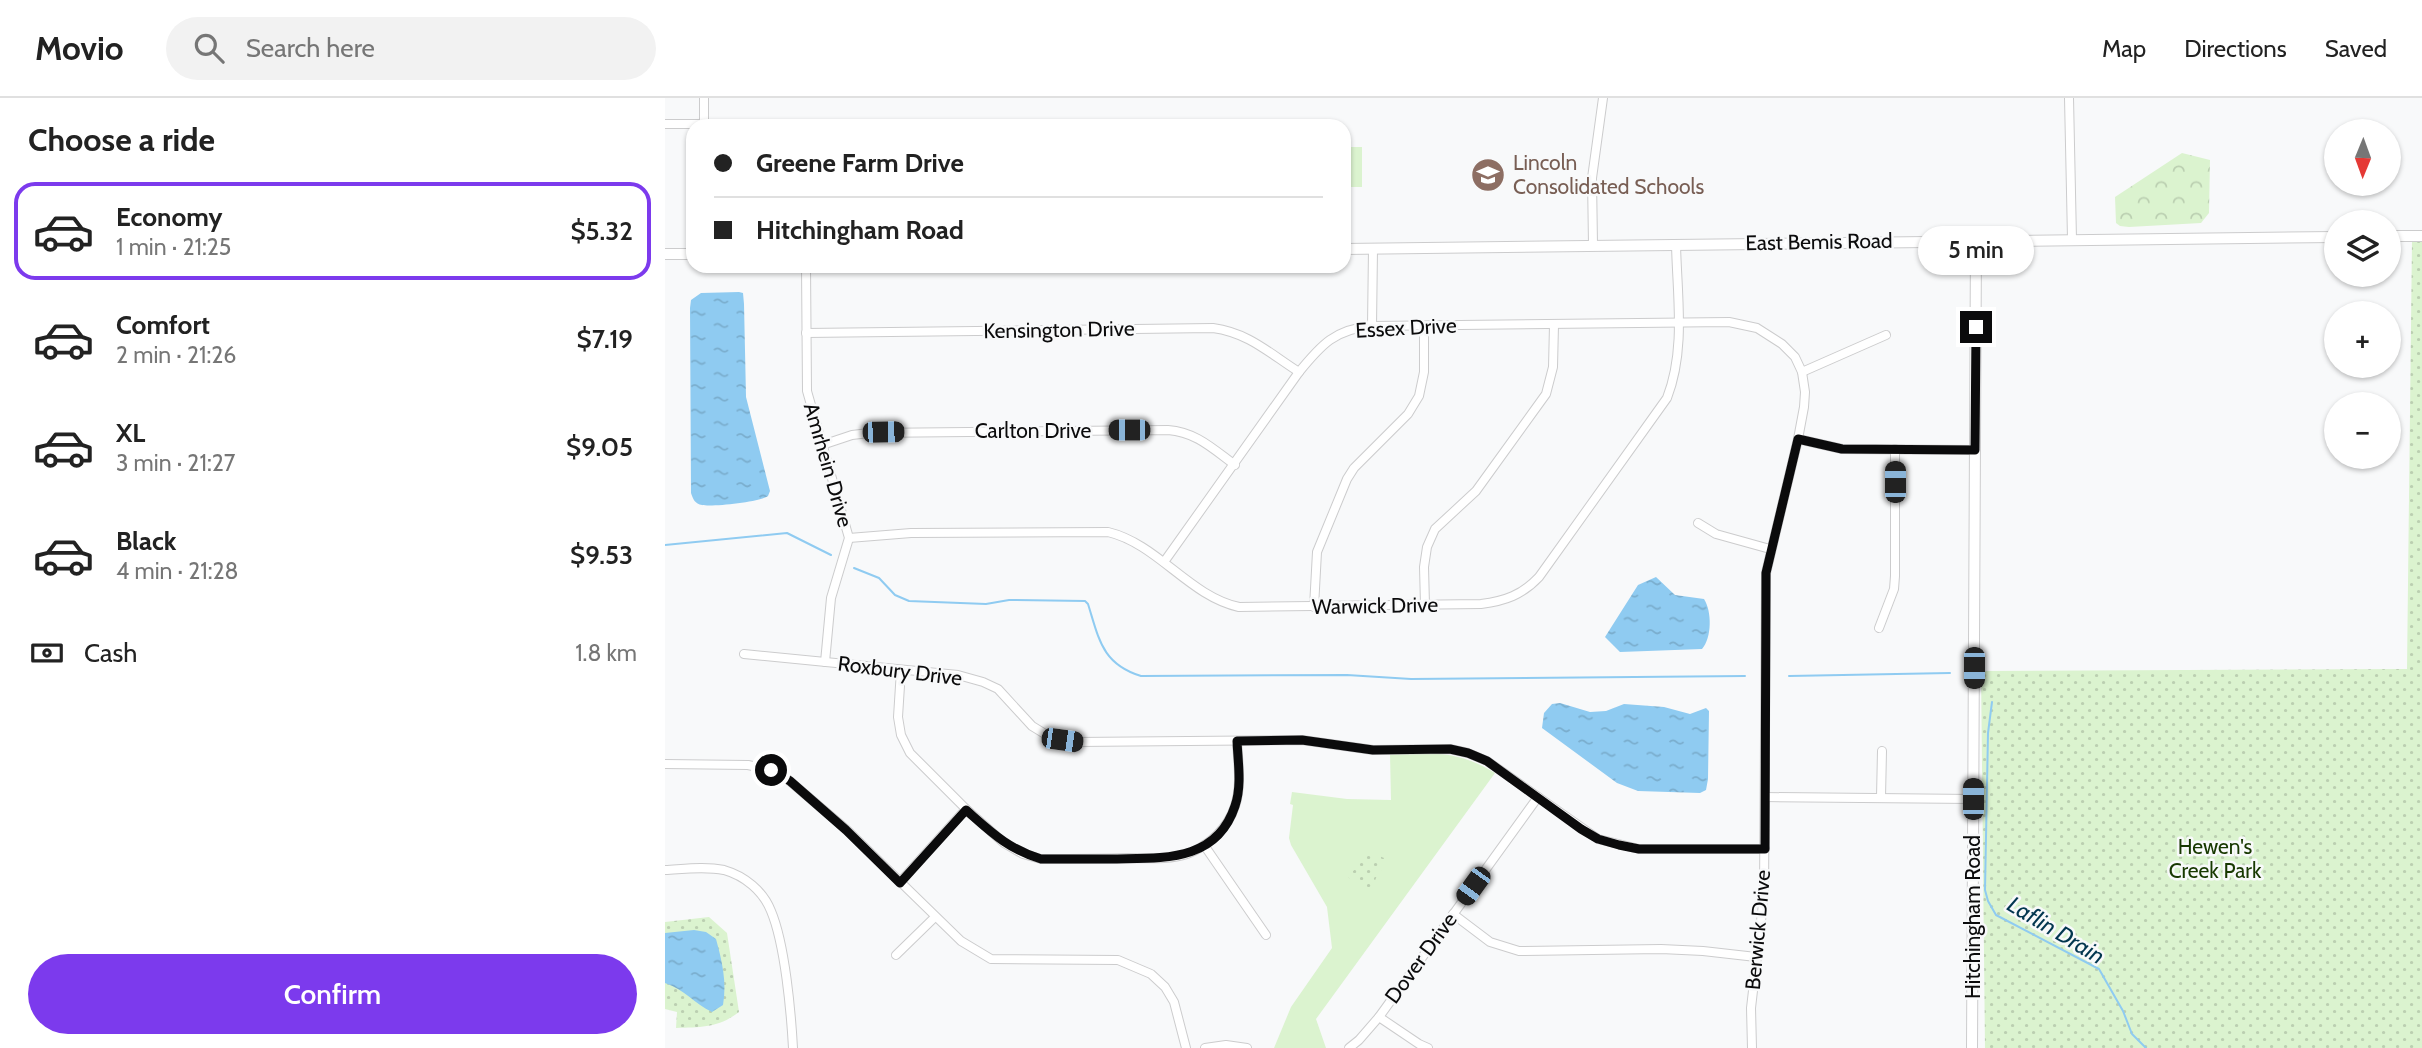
<!DOCTYPE html>
<html lang="en">
<head>
<meta charset="utf-8">
<style>
  :root { --surface:#fff; --page:#f2f2f2; --text:#222; --muted:#767676; --line:#e0e0e0; --accent:#7c3aed }
  body { margin:0; font-family:Cabin,sans-serif; background:var(--page); color:var(--text); height:100vh; display:flex; flex-direction:column; font-size:26px; white-space:nowrap }
  * { box-sizing:border-box; margin:0 }
  p { font-size:23px; color:var(--muted) }
  .icon { flex:none; width:38px; height:38px; fill:none; stroke:currentColor; stroke-width:2; stroke-linecap:round; stroke-linejoin:round }
  .map { position:relative; flex:1; overflow:hidden }
  .panel { display:flex; flex-direction:column; background:var(--surface); width:665px }
  .panel>* { flex:none }
  .banner { position:absolute; left:21px; top:21px; width:665px; height:154px; border-radius:21px; box-shadow:0 2px 5px #0004; display:grid; align-content:center; height:154px; padding:0 28px; background:var(--surface) }
  .needle { width:46px; rotate:181deg }
  .controls { position:absolute; left:1659px; top:21px; display:grid; gap:14px }
  .controls a { display:grid; place-items:center; width:77px; height:77px; border-radius:50%; background:var(--surface); box-shadow:0 2px 5px #0004; font-size:35px }
  .end { position:absolute; width:32px; height:32px; margin:-16px; border:9px solid #0b0b0c; background:#fff; box-shadow:0 0 0 4px #fff }
  .from { border-radius:50% }
  .bubble { position:absolute; height:49px; border-radius:24px; background:var(--surface); box-shadow:0 2px 5px #0004; font-size:23px; font-weight:600; line-height:49px; text-align:center }
  .car { position:absolute; width:21px; height:42px; margin:-21px -10px; border-radius:9px; box-shadow:0 0 5px 2px #0007; background:linear-gradient(#222 24%,#8ab4d8 0 40%,#222 0 76%,#8ab4d8 0 86%,#222 0) }
  .banner b { display:flex; align-items:center; gap:24px; height:66px; font-size:26px }
  .banner b+b { border-top:2px solid var(--line) }
  .banner i { width:18px; height:18px; background:var(--text) }
  ul { padding:0; list-style:none }
  li { display:flex; align-items:center; gap:21px; height:98px; margin:0 14px 10px; padding:0 14px; border:4px solid transparent; border-radius:21px }
  li div { flex:1 }
  li b { display:block; font-size:26px }
  li em { font-style:normal; font-weight:600 }
  li.on { border-color:var(--accent) }
  li>.icon { width:63px; height:63px; stroke-width:1.5 }
  h2 { padding:0 28px; font-size:32px; line-height:84px }
  .pay { display:flex; align-items:center; gap:18px; height:77px; padding:0 28px; font-size:26px }
  .pay p { margin-inline-start:auto }
  .cta { display:flex; gap:14px; margin-top:auto; padding:14px 28px }
  .cta a { flex:1; height:80px; border-radius:42px; background:var(--accent); color:#fff; font-size:28px; font-weight:600; line-height:80px; text-align:center }
  header { display:flex; align-items:center; gap:42px; box-sizing:border-box; height:98px; padding:0 35px; background:var(--surface); border-bottom:2px solid var(--line) }
  header strong { font-size:33px }
  nav { display:flex; gap:38px; margin-inline-start:auto; font-size:24px }
  .search { width:490px; height:63px; background:var(--page); display:flex; align-items:center; gap:18px; box-sizing:border-box; padding:0 24px; border-radius:38px; color:var(--muted); font-size:26px }
  main { display:flex; flex:1; min-height:0 }
  .map>svg:first-child { display:block }
  .green { fill:#dbf3cf }
  .forest { fill:url(#forest-crowns) }
  .park { fill:url(#park-dots) }
  .water { fill:url(#water-ripples) }
  .lines { fill:none; stroke-linecap:round; stroke-linejoin:round }
  .stream { stroke:#8fcbf1; stroke-width:2 }
  .minor-casing { stroke:#cccccd; stroke-width:10 }
  .tertiary-casing { stroke:#cccccd; stroke-width:12 }
  .minor { stroke:#fff; stroke-width:8 }
  .tertiary { stroke:#fff; stroke-width:10 }
  .route { stroke:#0b0b0c; stroke-width:9 }
  .labels { text-anchor:middle; stroke-width:5; stroke-linejoin:round; paint-order:stroke }
  .education-label { font-size:21px; fill:#785e54; stroke:#f8f9fa; text-anchor:start }
  .street-label { font-size:21px; fill:#0b0b0c; stroke:#f8f9fa }
  .park-label { font-size:21px; fill:#183901; stroke:#f8f9fa }
  .water-label { font-size:23px; font-style:italic; fill:#02364f; stroke:#f8f9fa }
</style>
</head>
<body>
<header>
<strong>Movio</strong>
<div class="search"><svg class="icon" aria-label="search" viewBox="0 0 24 24"><circle cx="10" cy="10" r="6"/><path d="M15 15l6 6"/></svg>Search here</div>
<nav><a>Map</a><a>Directions</a><a>Saved</a></nav>
</header>
<main>
<section class="panel">
<h2>Choose a ride</h2>
<ul>
<li class="on"><svg class="icon" aria-label="car" viewBox="0 0 24 24"><path d="M5 17H2v-5l4-1 3-4h7l3 4 3 1v5h-3M9 17h6M6 11h13"/><circle cx="7" cy="17" r="2"/><circle cx="17" cy="17" r="2"/></svg><div><b>Economy</b><p>1 min · 21:25</p></div><em>$5.32</em></li>
<li><svg class="icon" aria-label="car" viewBox="0 0 24 24"><path d="M5 17H2v-5l4-1 3-4h7l3 4 3 1v5h-3M9 17h6M6 11h13"/><circle cx="7" cy="17" r="2"/><circle cx="17" cy="17" r="2"/></svg><div><b>Comfort</b><p>2 min · 21:26</p></div><em>$7.19</em></li>
<li><svg class="icon" aria-label="car" viewBox="0 0 24 24"><path d="M5 17H2v-5l4-1 3-4h7l3 4 3 1v5h-3M9 17h6M6 11h13"/><circle cx="7" cy="17" r="2"/><circle cx="17" cy="17" r="2"/></svg><div><b>XL</b><p>3 min · 21:27</p></div><em>$9.05</em></li>
<li><svg class="icon" aria-label="car" viewBox="0 0 24 24"><path d="M5 17H2v-5l4-1 3-4h7l3 4 3 1v5h-3M9 17h6M6 11h13"/><circle cx="7" cy="17" r="2"/><circle cx="17" cy="17" r="2"/></svg><div><b>Black</b><p>4 min · 21:28</p></div><em>$9.53</em></li>
</ul>
<div class="pay"><svg class="icon" aria-label="cash" viewBox="0 0 24 24"><path d="M3 7h18v10H3z"/><circle cx="12" cy="12" r="2"/></svg>Cash<p>1.8 km</p></div>
<div class="cta"><a>Confirm</a></div>
</section>
<div class="map">
<svg width="1757" height="950" viewBox="0 0 1757 950">
  <defs>
    <pattern id="forest-crowns" width="20" height="18" patternUnits="userSpaceOnUse" patternTransform="scale(1.75)"><rect width="20" height="18" fill="#dbf3cf"/><path d="M2 6a3 3 0 1 1 6 0M12 15a3 3 0 1 1 6 0" fill="none" stroke="#bbcfb1"/></pattern>
    <pattern id="park-dots" width="8" height="8" patternUnits="userSpaceOnUse" patternTransform="scale(1.75)"><rect width="8" height="8" fill="#dbf3cf"/><path d="M2 2h.1M6 6h.1" fill="none" stroke="#bbcfb1" stroke-width="1.8" stroke-linecap="round"/></pattern>
    <pattern id="water-ripples" width="26" height="14" patternUnits="userSpaceOnUse" patternTransform="scale(1.75)"><rect width="26" height="14" fill="#8fcbf1"/><path d="M2 4q2-2 4 0t4 0M15 11q2-2 4 0t4 0" fill="none" stroke="#7aadcd"/></pattern>
  </defs>
  <rect width="100%" height="100%" fill="#f8f9fa"/>
  <!-- green -->
  <g class="green">
    <rect x="679" y="49" width="18" height="40"/>
    <path d="M725,656C767,655 793,652 830,675L651,921L661,950H609L626,909L667,850L662,809L626,747L624,740L628,707L625,706L627,694L682,701L726,702Z"/>
  </g>
  <!-- forest -->
  <polygon class="forest" points="1517,55 1545,62 1544,115 1536,125 1464,129 1455,128 1451,125 1450,99"/>
  <!-- park -->
  <g class="park">
    <polygon points="1747,142 1757,142 1757,950 1320,950 1316,573 1742,571"/>
    <polygon points="701,752 719,760 723,766 713,775 707,790 700,793 693,784 685,782 683,778 694,767"/>
    <path d="M44,819L62,835L74,914C53,930 37,929 11,930L12,914L0,911V824Z"/>
  </g>
  <!-- water -->
  <g class="water">
    <path d="M74,194L78,195L79,206L81,299L105,393L103,398C95,404 48,409 37,407C30,406 28,401 26,395L25,210L26,202L36,195Z"/>
    <path d="M991,479L1010,497L1039,501C1047,513 1047,540 1037,551L955,554L940,539L973,487Z"/>
    <polygon points="895,605 925,614 941,613 959,606 999,609 1025,616 1041,610 1044,613 1043,681 1041,692 1035,695 973,693 952,685 877,630 879,615 887,606"/>
    <path d="M29,832L41,834L51,841C57,863 62,884 58,907L47,914C30,906 19,891 0,885V835Z"/>
  </g>
  <g class="lines">
    <!-- stream -->
    <g class="stream">
      <polyline points="0,447 122,435 166,457"/>
      <path d="M189,470L214,480L230,497L244,503L321,506L344,502L420,503L423,506C434,541 437,566 476,578L682,577L746,581L1080,578"/>
      <polyline points="1124,578 1285,575"/>
      <polyline points="1327,604 1323,635 1320,792 1323,803 1331,817 1434,871 1458,913 1467,936 1481,950"/>
    </g>
    <!-- minor casing -->
    <g class="minor-casing">
      <g id="minor">
        <polyline points="39,0 39,28"/>
        <polyline points="1404,0 1407,141"/>
        <polyline points="0,26 39,26"/>
        <polyline points="928,147 927,80 938,0"/>
        <polyline points="141,168 142,293 184,440 166,500 160,564"/>
        <polyline points="707,228 708,151"/>
        <path d="M141,235L548,230C584,235 604,255 634,274"/>
        <polyline points="1137,274 1221,237"/>
        <polyline points="1133,341 1177,351 1310,352"/>
        <path d="M157,347L187,337L204,335L503,332C531,334 548,351 570,367"/>
        <polyline points="1033,425 1051,436 1105,451"/>
        <path d="M184,440L246,435L443,434C493,446 524,498 574,509L816,506C840,503 857,497 874,479L1002,300C1021,251 1012,197 1011,146"/>
        <path d="M499,464L634,274C656,247 670,231 707,228L1064,224L1092,230L1117,246L1130,259L1137,274L1140,294L1139,309L1133,341L1101,475L1099,797L1086,910L1087,950"/>
        <polyline points="760,507 759,469 762,449 770,431 811,393 881,296 888,269 889,227"/>
        <polyline points="649,509 652,454 682,381 689,370 743,316 754,298 759,274 759,228"/>
        <polyline points="1214,530 1229,491 1230,478 1230,351"/>
        <polyline points="79,556 293,577 318,584 333,591 367,628 380,636 396,642 412,644 637,642 708,652 785,651 803,655 822,663 933,741 974,751 1100,751"/>
        <path d="M236,572L233,619L236,637L245,655L301,711L339,745L358,756L376,761C405,761 434,761 463,760C483,760 504,762 522,756C544,748 563,730 570,708C577,688 573,664 572,643"/>
        <polyline points="0,666 83,667 106,672 120,679 182,732 296,843 326,861 453,862 486,876 500,889 509,904 521,950"/>
        <polyline points="1100,699 1308,701"/>
        <polyline points="1216,699 1217,653"/>
        <polyline points="539,747 601,837"/>
        <path d="M0,772C19,771 40,768 59,772C80,778 98,793 106,813C120,846 126,914 128,950"/>
        <polyline points="235,784 301,711"/>
        <polyline points="788,816 825,844 854,853 996,851 1038,853 1091,859"/>
        <polyline points="231,857 270,819"/>
        <polyline points="714,919 754,946 763,950"/>
        <polyline points="540,950 561,947 582,950"/>
        <polyline points="684,950 694,942 714,919 873,699"/>
      </g>
    </g>
    <!-- tertiary casing -->
    <g class="tertiary-casing">
      <g id="tertiary">
        <polyline points="1724,138 1757,138"/>
        <polyline points="679,151 1671,139"/>
        <polyline points="0,156 28,156"/>
        <polyline points="1307,950 1311,142"/>
      </g>
    </g>
    <!-- minor -->
    <use href="#minor" class="minor"/>
    <!-- tertiary -->
    <use href="#tertiary" class="tertiary"/>
  </g>
  <g class="lines">
    <!-- route -->
    <path class="route" d="M106,672L125,683L181,732L235,785L301,712C326,734 343,751 376,761C402,761 427,761 452,761C500,760 552,763 570,708C577,688 573,664 572,643L637,642L708,652L785,651L803,655L822,663L916,731L933,741L954,747L974,751H1100L1101,475L1133,341L1177,351L1310,352L1311,229"/>
  </g>
  <!-- icons -->
  <defs>
    <g id="school-disc" transform="scale(1.75)"><circle r="9.5" fill="#8d6e63" stroke="#f8f9fa"/><path d="M0-5L7-2L0 1L-7-2ZM-4 1L0 2.5L4 1V4Q0 6-4 4Z" fill="#fff"/></g>
  </defs>
  <g fill-rule="evenodd">
    <use href="#school-disc" x="823" y="77"/>
  </g>
  <g class="labels">
    <!-- education labels -->
    <g class="education-label">
      <text x="848" y="72">Lincoln<tspan x="848" dy="24">Consolidated Schools</tspan></text>
    </g>
    <!-- street labels -->
    <g class="street-label">
      <text transform="translate(1154 144) rotate(-1)" y="7">East Bemis Road</text>
      <text transform="translate(741 230) rotate(-3)" y="7">Essex Drive</text>
      <text transform="translate(394 232) rotate(-1)" y="7">Kensington Drive</text>
      <text x="368" y="340">Carlton Drive</text>
      <text transform="translate(163 367) rotate(74)" y="7">Amrhein Drive</text>
      <text transform="translate(710 508) rotate(-1)" y="7">Warwick Drive</text>
      <text transform="translate(235 573) rotate(7)" y="7">Roxbury Drive</text>
      <text transform="translate(1308 819) rotate(-90)" y="7">Hitchingham Road</text>
      <text transform="translate(1093 832) rotate(-85)" y="7">Berwick Drive</text>
      <text transform="translate(756 860) rotate(-54)" y="7">Dover Drive</text>
    </g>
    <!-- park labels -->
    <g class="park-label">
      <text x="1550" y="756">Hewen's<tspan x="1550" dy="24">Creek Park</tspan></text>
    </g>
    <!-- water labels -->
    <g class="water-label">
      <text transform="translate(1391 832) rotate(31)" y="8">Laflin Drain</text>
    </g>
  </g>
</svg>
<div class="controls">
<a><svg class="needle" viewBox="-14 -14 28 28"><path d="M0-13l5 13h-10z" fill="#e53935"/><path d="M0 13l5-13h-10z" fill="#767676"/></svg></a>
<a><svg class="icon" aria-label="layers" viewBox="0 0 24 24"><path d="M12 4l9 5-9 5-9-5zM3 14l9 5 9-5"/></svg></a>
<a>+</a>
<a>−</a>
</div>
<i class="end from" style="left:106px;top:672px"></i>
<i class="end" style="left:1311px;top:229px"></i>
<div class="bubble" style="left:1253px;top:128px;width:116px">5 min</div>
<i class="car" style="left:464px;top:332px;rotate:270deg"></i>
<i class="car" style="left:218px;top:334px;rotate:89deg"></i>
<i class="car" style="left:1230px;top:384px;rotate:0deg"></i>
<i class="car" style="left:1309px;top:570px;rotate:180deg"></i>
<i class="car" style="left:397px;top:642px;rotate:98deg"></i>
<i class="car" style="left:1308px;top:701px;rotate:0deg"></i>
<i class="car" style="left:808px;top:788px;rotate:216deg"></i>
<div class="banner">
<b><i class="from"></i>Greene Farm Drive</b>
<b><i></i>Hitchingham Road</b>
</div>
</div>
</main>
</body>
</html>
